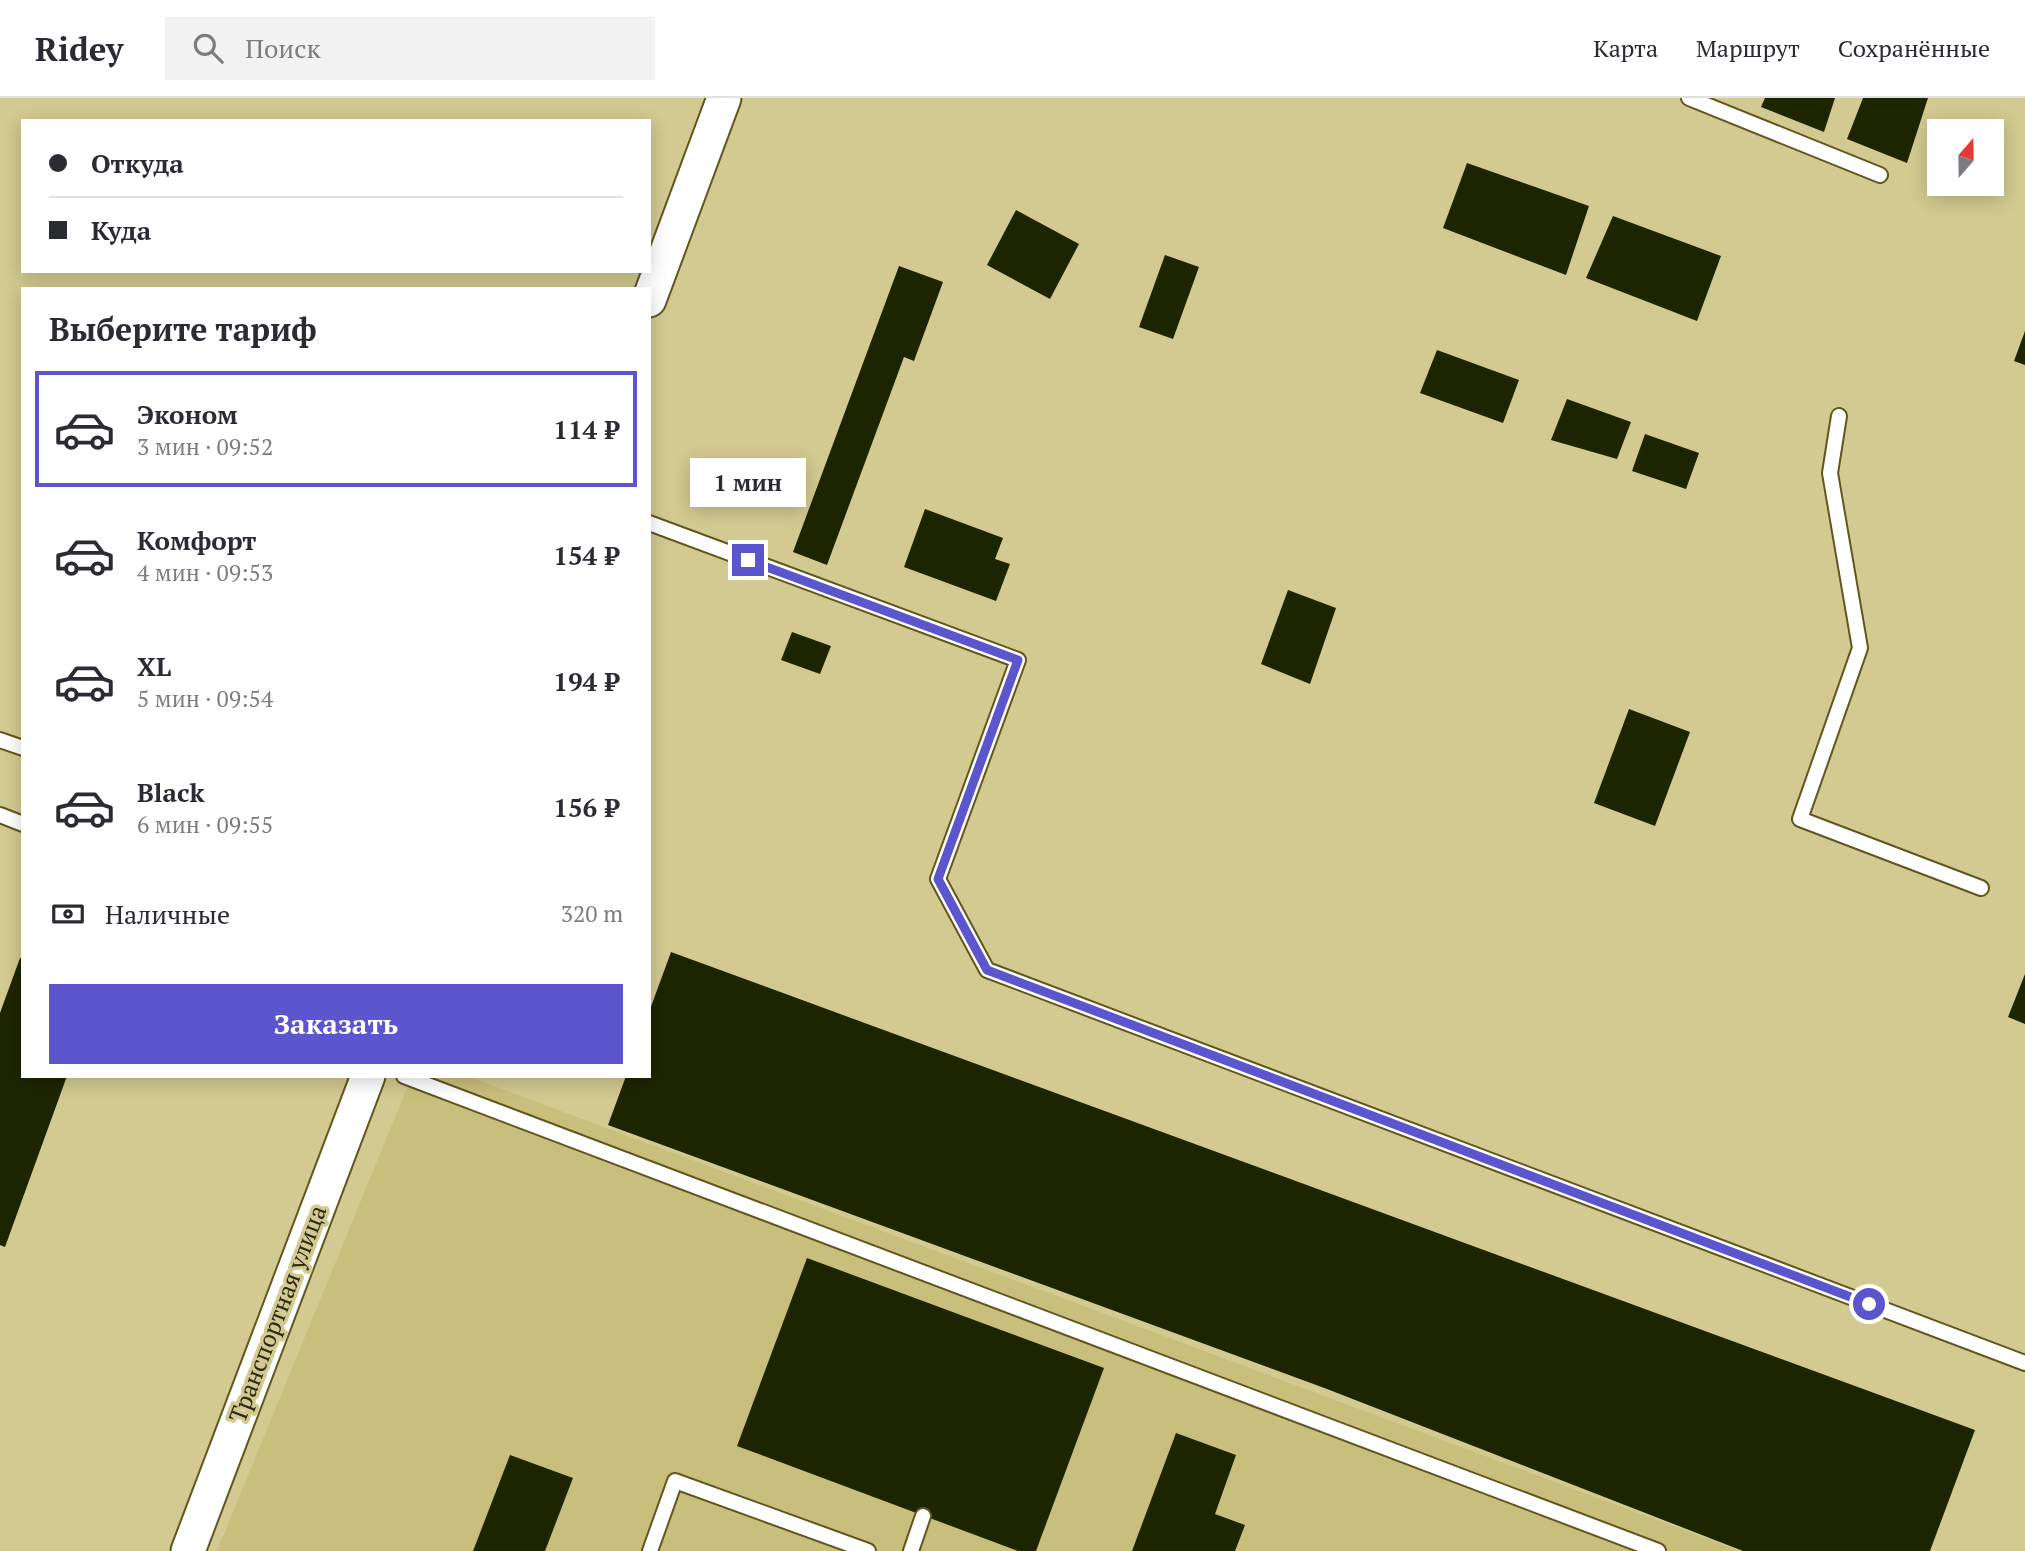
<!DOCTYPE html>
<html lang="ru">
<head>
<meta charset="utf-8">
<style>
  :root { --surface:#fff; --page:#f2f2f3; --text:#2b2b33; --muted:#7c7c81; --line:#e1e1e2; --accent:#5c56ce }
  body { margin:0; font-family:"PT Serif",serif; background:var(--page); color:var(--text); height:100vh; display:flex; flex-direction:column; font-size:26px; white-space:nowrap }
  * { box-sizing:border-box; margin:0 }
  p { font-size:23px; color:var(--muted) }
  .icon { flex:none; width:38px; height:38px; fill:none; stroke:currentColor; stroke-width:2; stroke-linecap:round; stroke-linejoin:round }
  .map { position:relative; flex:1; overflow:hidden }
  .details { position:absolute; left:21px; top:189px; width:630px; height:791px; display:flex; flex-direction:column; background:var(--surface); border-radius:0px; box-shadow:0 4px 18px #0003 }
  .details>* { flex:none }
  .guide { position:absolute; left:21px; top:21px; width:630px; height:154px; border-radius:0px; box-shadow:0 4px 18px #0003; display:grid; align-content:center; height:154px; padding:0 28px; background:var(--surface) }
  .needle { width:46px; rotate:20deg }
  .tools { position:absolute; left:1927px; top:21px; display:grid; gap:14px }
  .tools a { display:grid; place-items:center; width:77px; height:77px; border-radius:0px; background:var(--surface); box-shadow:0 4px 18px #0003; font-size:35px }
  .end { position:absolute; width:32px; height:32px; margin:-16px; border:9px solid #5c56ce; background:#fff; box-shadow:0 0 0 4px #fff }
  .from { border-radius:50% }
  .bubble { position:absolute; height:49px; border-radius:0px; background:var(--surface); box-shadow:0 4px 18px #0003; font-size:23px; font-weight:700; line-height:49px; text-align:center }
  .guide b { display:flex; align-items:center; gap:24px; height:66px; font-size:26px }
  .guide b+b { border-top:2px solid var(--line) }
  .guide i { width:18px; height:18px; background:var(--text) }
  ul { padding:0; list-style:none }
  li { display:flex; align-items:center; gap:21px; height:116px; margin:0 14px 10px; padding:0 14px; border:4px solid transparent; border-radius:0px }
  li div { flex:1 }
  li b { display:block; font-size:26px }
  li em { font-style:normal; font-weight:700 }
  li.active { border-color:var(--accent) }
  li>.icon { width:63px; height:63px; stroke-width:1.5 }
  h2 { padding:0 28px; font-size:32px; line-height:84px }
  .pay { display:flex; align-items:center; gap:18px; height:77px; padding:0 28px; font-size:26px }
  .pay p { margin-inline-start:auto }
  .cta { display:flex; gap:14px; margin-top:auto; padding:14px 28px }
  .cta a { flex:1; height:80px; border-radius:0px; background:var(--accent); color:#fff; font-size:28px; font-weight:700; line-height:80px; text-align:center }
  header { display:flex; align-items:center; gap:42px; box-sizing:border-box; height:98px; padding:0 35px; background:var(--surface); border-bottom:2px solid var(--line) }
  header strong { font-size:33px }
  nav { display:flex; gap:38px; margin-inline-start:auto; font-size:24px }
  .search { width:490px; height:63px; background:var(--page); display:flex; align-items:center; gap:18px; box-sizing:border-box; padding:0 24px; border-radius:0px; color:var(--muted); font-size:26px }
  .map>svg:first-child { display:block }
  .built { fill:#c9bf7d }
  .building { fill:#1d2500 }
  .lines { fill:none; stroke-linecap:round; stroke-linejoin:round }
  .service-casing { stroke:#60571f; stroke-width:18 }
  .tertiary-casing { stroke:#60571f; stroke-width:37 }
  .service { stroke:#fff; stroke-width:14 }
  .tertiary { stroke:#fff; stroke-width:33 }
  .route { stroke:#5c56ce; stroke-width:9 }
  .labels { text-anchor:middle; stroke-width:7; stroke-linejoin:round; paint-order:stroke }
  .street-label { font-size:24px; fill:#2d2912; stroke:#d2ca90 }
</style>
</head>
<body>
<header>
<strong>Ridey</strong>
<div class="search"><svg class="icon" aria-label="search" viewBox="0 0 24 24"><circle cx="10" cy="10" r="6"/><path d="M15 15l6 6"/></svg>Поиск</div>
<nav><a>Карта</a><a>Маршрут</a><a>Сохранённые</a></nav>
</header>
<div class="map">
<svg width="2025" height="1453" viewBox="0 0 2025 1453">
  <rect width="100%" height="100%" fill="#d2ca90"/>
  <!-- built -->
  <polygon class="built" points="412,978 467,978 1740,1453 217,1453"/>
  <!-- building -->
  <g class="building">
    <polygon points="1765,0 1835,0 1824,34 1761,9"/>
    <polygon points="1863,0 1928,0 1907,65 1847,41"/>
    <polygon points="1467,65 1589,108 1566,177 1443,130"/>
    <polygon points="1016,112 1079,146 1050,201 987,167"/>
    <polygon points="1613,118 1721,158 1697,223 1586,180"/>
    <polygon points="1165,157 1199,169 1173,241 1139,229"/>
    <polygon points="899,168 943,184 914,263 904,259 827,467 793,454"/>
    <polygon points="2025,233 2025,267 2014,263"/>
    <polygon points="1437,252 1519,282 1503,325 1420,295"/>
    <polygon points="1567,301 1631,324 1617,361 1551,342"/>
    <polygon points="1645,336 1699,355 1686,391 1632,373"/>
    <polygon points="925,411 1003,440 995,461 1010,466 996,503 904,469"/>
    <polygon points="1288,492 1336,510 1310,586 1261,566"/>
    <polygon points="792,534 831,548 820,576 781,562"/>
    <polygon points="1629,611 1690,634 1655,728 1594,705"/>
    <polygon points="671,854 1975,1332 1930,1453 1743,1453 1327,1291 608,1027 626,978 649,978 649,914"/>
    <polygon points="20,860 23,861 23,978 67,978 5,1149 0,1147 0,915"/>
    <polygon points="2025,876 2025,926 2008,919"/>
    <polygon points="807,1160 1104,1270 1036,1453 1018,1453 737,1348"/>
    <polygon points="1176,1335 1236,1357 1215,1416 1245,1427 1235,1453 1132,1453"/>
    <polygon points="510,1357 573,1380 545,1453 473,1453"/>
  </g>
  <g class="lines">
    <!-- service casing -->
    <g class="service-casing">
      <g id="service">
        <polyline points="1689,0 1880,77"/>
        <polyline points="1839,318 1830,375 1860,550 1800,721 1981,790"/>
        <polyline points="649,425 1018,562 938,781 987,872 2025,1265"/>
        <polyline points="0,642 23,650"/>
        <polyline points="0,717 23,726"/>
        <polyline points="404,978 1658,1453"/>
        <polyline points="650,1453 675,1383 868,1453"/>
        <polyline points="911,1453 923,1418"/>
      </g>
    </g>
    <!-- tertiary casing -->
    <g class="tertiary-casing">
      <g id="tertiary">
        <polyline points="649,202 724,0"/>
        <polyline points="188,1453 368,978"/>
      </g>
    </g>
    <!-- service -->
    <use href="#service" class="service"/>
    <!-- tertiary -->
    <use href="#tertiary" class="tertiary"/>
  </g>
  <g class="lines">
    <!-- route -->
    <polyline class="route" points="748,462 1018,562 938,781 987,872 1869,1206"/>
  </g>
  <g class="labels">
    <!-- street labels -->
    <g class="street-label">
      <text transform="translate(278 1216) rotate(-69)" y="8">Транспортная улица</text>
    </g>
  </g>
</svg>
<div class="tools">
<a><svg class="needle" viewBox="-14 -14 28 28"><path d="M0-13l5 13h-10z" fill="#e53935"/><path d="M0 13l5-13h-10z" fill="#7c7c81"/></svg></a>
</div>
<i class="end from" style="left:1869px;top:1206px"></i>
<i class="end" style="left:748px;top:462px"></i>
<div class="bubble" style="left:690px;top:360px;width:116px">1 мин</div>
<div class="guide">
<b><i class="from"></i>Откуда</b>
<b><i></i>Куда</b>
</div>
<section class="details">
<h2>Выберите тариф</h2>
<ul>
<li class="active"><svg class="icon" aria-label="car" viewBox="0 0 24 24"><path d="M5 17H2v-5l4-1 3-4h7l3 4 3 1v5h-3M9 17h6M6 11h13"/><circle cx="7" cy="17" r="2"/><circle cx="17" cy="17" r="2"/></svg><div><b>Эконом</b><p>3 мин · 09:52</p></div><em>114 ₽</em></li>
<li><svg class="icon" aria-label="car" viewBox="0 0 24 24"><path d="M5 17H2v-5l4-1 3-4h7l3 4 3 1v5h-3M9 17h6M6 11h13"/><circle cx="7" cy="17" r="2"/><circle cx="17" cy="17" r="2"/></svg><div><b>Комфорт</b><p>4 мин · 09:53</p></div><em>154 ₽</em></li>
<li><svg class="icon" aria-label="car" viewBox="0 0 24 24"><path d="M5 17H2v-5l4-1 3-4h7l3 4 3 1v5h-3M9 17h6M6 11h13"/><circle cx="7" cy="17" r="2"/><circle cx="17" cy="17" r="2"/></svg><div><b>XL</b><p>5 мин · 09:54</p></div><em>194 ₽</em></li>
<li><svg class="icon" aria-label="car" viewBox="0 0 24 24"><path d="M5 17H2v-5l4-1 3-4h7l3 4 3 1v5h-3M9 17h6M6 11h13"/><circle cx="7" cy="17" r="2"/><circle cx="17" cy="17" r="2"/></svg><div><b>Black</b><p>6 мин · 09:55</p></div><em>156 ₽</em></li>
</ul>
<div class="pay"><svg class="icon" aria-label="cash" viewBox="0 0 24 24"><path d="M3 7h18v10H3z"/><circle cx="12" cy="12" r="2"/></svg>Наличные<p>320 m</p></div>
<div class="cta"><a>Заказать</a></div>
</section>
</div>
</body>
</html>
